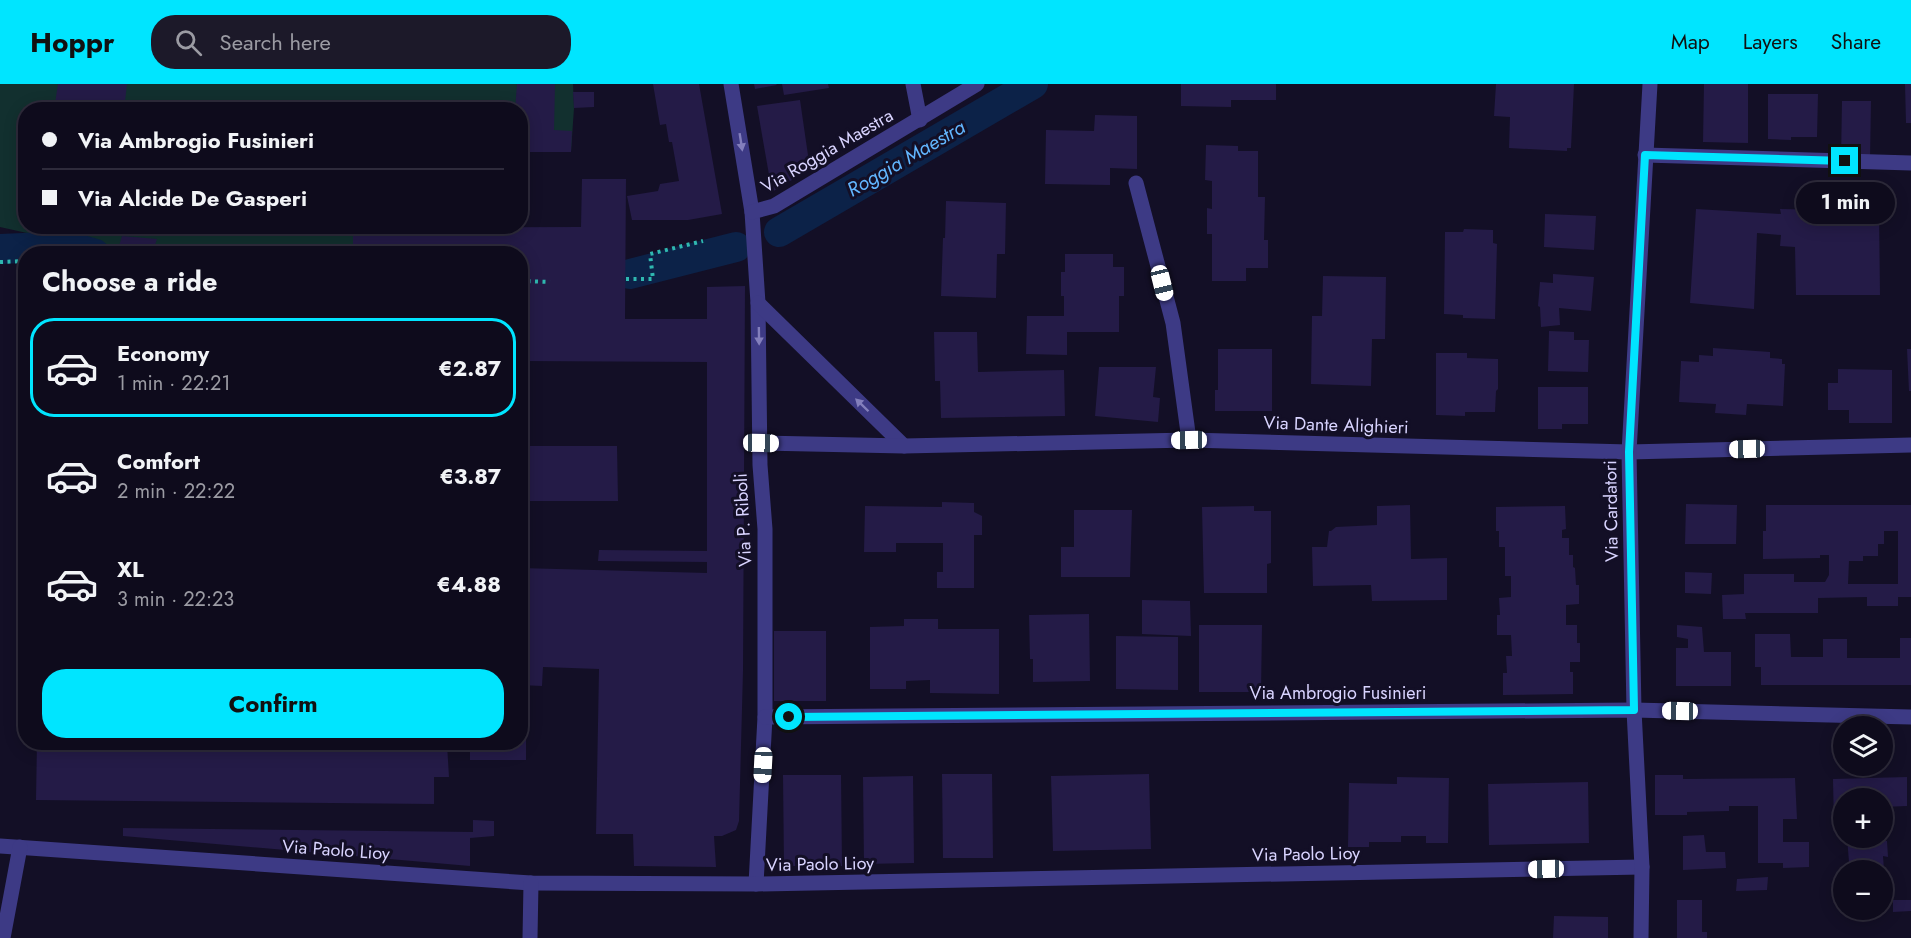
<!DOCTYPE html>
<html lang="en">
<head>
<meta charset="utf-8">
<style>
  :root { --surface:#0e0b1c; --page:#1c1929; --text:#f1f3f6; --muted:#9b9ba3; --line:#2e2b3b; --accent:#00e5ff }
  body { margin:0; font-family:Jost,sans-serif; background:var(--page); color:var(--text); height:100vh; display:flex; flex-direction:column; font-size:22px; white-space:nowrap }
  * { box-sizing:border-box; margin:0 }
  p { font-size:20px; color:var(--muted) }
  .icon { flex:none; width:33px; height:33px; fill:none; stroke:currentColor; stroke-width:2; stroke-linecap:round; stroke-linejoin:round }
  .map { position:relative; flex:1; overflow:hidden }
  .drawer { position:absolute; left:18px; top:162px; width:510px; height:504px; display:flex; flex-direction:column; background:var(--surface); border-radius:24px; box-shadow:0 3px 15px #0003,0 0 0 2px var(--line) }
  .drawer>* { flex:none }
  .banner { position:absolute; left:18px; top:18px; width:510px; height:132px; border-radius:24px; box-shadow:0 3px 15px #0003,0 0 0 2px var(--line); display:grid; align-content:center; height:132px; padding:0 24px; background:var(--surface) }
  .buttons { position:absolute; left:1833px; top:632px; display:grid; gap:12px }
  .buttons a { display:grid; place-items:center; width:60px; height:60px; border-radius:50%; background:var(--surface); box-shadow:0 3px 15px #0003,0 0 0 2px var(--line); font-size:30px }
  .end { position:absolute; width:27px; height:27px; margin:-14px; border:8px solid #00e5ff; background:#111; box-shadow:0 0 0 3px #111 }
  .from { border-radius:50% }
  .bubble { position:absolute; height:42px; border-radius:21px; background:var(--surface); box-shadow:0 3px 15px #0003,0 0 0 2px var(--line); font-size:20px; font-weight:700; line-height:42px; text-align:center }
  .car { position:absolute; width:18px; height:36px; margin:-18px -9px; border-radius:8px; box-shadow:0 0 4px 2px #0007; background:linear-gradient(#fff 24%,#345 0 40%,#fff 0 76%,#345 0 86%,#fff 0) }
  .banner b { display:flex; align-items:center; gap:21px; height:57px; font-size:22px }
  .banner b+b { border-top:2px solid var(--line) }
  .banner i { width:15px; height:15px; background:var(--text) }
  ul { padding:0; list-style:none }
  li { display:flex; align-items:center; gap:18px; height:99px; margin:0 12px 9px; padding:0 12px; border:3px solid transparent; border-radius:24px }
  li div { flex:1 }
  li b { display:block; font-size:22px }
  li em { font-style:normal; font-weight:700 }
  li.active { border-color:var(--accent) }
  li>.icon { width:54px; height:54px; stroke-width:1.5 }
  h2 { padding:0 24px; font-size:27px; line-height:72px }
  .button { display:flex; gap:12px; margin-top:auto; padding:12px 24px }
  .button a { flex:1; height:69px; border-radius:24px; background:var(--accent); color:#111; font-size:24px; font-weight:700; line-height:69px; text-align:center }
  header { display:flex; align-items:center; gap:36px; box-sizing:border-box; height:84px; padding:0 30px; background:var(--accent); color:#111 }
  header strong { font-size:28px }
  nav { display:flex; gap:33px; margin-inline-start:auto; font-size:21px }
  .search { width:420px; height:54px; background:var(--page); display:flex; align-items:center; gap:15px; box-sizing:border-box; padding:0 21px; border-radius:24px; color:var(--muted); font-size:22px }
  .map>svg:first-child { display:block }
  .green { fill:#12302f }
  .lines { fill:none; stroke-linecap:round; stroke-linejoin:round }
  .canal { stroke:#0c2248; stroke-width:30 }
  .building { fill:#241b47; fill-rule:evenodd }
  .path { stroke:#2fb8b0; stroke-width:4; stroke-dasharray:3 4.5; stroke-linecap:butt }
  .street { stroke:#3d3a85; stroke-width:15 }
  .oneway { fill:#837fbc }
  .route { stroke:#00e5ff; stroke-width:8 }
  .labels { text-anchor:middle; stroke-width:6; stroke-linejoin:round; paint-order:stroke }
  .street-label { font-size:18px; fill:#d9d4ff; stroke:#130f26 }
  .water-label { font-size:20px; font-style:italic; fill:#62b6ff; stroke:#130f26 }
</style>
</head>
<body>
<header>
<strong>Hoppr</strong>
<div class="search"><svg class="icon" aria-label="search" viewBox="0 0 24 24"><circle cx="10" cy="10" r="6"/><path d="M15 15l6 6"/></svg>Search here</div>
<nav><a>Map</a><a>Layers</a><a>Share</a></nav>
</header>
<div class="map">
<svg width="1911" height="854" viewBox="0 0 1911 854">
  <rect width="100%" height="100%" fill="#130f26"/>
  <!-- green -->
  <polygon class="green" points="0,0 573,0 574,24 571,68 521,68 520,26 26,26 26,142 353,143 353,169 117,169 0,143"/>
  <g class="lines">
    <!-- canal -->
    <g class="canal">
      <polyline points="779,148 1033,0"/>
      <polyline points="0,165 68,162 95,170"/>
      <polyline points="630,190 736,163"/>
    </g>
  </g>
  <!-- building -->
  <g class="building">
    <polygon points="58,0 127,0 124,26 54,26"/>
    <polygon points="517,0 555,0 554,46 572,47 571,68 520,68 520,26 515,26"/>
    <polygon points="653,0 699,0 722,130 688,136 632,136 627,112 658,107 660,100 679,97 672,58 669,58 666,40 660,41"/>
    <polygon points="754,0 776,0 777,1 755,5"/>
    <polygon points="782,0 828,0 829,4 784,11"/>
    <polygon points="1181,0 1276,0 1276,16 1231,16 1231,23 1181,22"/>
    <polygon points="1496,0 1574,0 1571,64 1567,64 1567,67 1509,64 1510,33 1494,32"/>
    <polygon points="1704,0 1748,0 1748,59 1703,58"/>
    <polygon points="1905,0 1911,0 1911,39 1906,39"/>
    <polygon points="573,8 594,8 594,23 574,24"/>
    <polygon points="1768,10 1818,10 1817,53 1791,53 1791,56 1768,55"/>
    <polygon points="800,16 810,85 772,108 757,22"/>
    <polygon points="1842,17 1871,17 1870,75 1841,75"/>
    <polygon points="1095,31 1137,32 1137,85 1110,84 1110,101 1045,100 1046,46 1094,47"/>
    <polygon points="1206,61 1238,62 1238,67 1258,67 1258,113 1265,113 1264,156 1268,156 1268,184 1246,184 1246,197 1212,197 1212,150 1207,150 1207,124 1212,125 1212,97 1205,96"/>
    <polygon points="582,95 626,95 625,235 707,235 707,203 745,202 743,587 739,737 736,746 722,752 714,752 716,783 634,782 633,750 596,750 599,585 543,583 542,602 520,601 520,484 707,489 707,478 598,477 599,466 707,467 707,278 520,277 520,170 353,170 353,144 581,143"/>
    <polygon points="946,117 1006,119 1005,170 997,170 996,214 941,212 943,154 945,154"/>
    <polygon points="1696,125 1781,130 1780,125 1879,127 1880,211 1796,211 1795,163 1780,162 1781,151 1757,149 1754,225 1690,219"/>
    <polygon points="1545,130 1596,132 1594,166 1544,163"/>
    <polygon points="1464,145 1493,146 1493,159 1497,160 1495,235 1463,234 1463,231 1444,230 1445,148 1463,148"/>
    <polygon points="122,152 157,155 152,170 117,169"/>
    <polygon points="1065,170 1113,170 1113,183 1124,183 1124,212 1119,212 1119,248 1067,248 1067,271 1026,270 1027,232 1064,232 1064,212 1061,212 1061,188 1065,188"/>
    <polygon points="1553,190 1594,193 1591,227 1559,224 1560,241 1541,243 1540,223 1538,222 1540,198 1553,199"/>
    <polygon points="1323,192 1386,193 1385,255 1372,255 1371,302 1311,300 1312,232 1322,232"/>
    <polygon points="1549,247 1574,248 1574,256 1589,256 1588,288 1548,287"/>
    <polygon points="934,248 977,248 978,288 1064,286 1065,332 941,334 940,297 935,297"/>
    <polygon points="1713,264 1770,268 1770,274 1782,275 1782,280 1785,280 1783,322 1747,320 1746,331 1715,329 1716,320 1679,318 1681,277 1699,278 1699,271 1713,272"/>
    <polygon points="1218,265 1272,265 1272,327 1215,327 1215,306 1218,306"/>
    <polygon points="1907,265 1911,265 1911,307 1909,307"/>
    <polygon points="1436,269 1467,269 1467,274 1498,275 1498,305 1496,307 1495,328 1465,328 1465,332 1436,331"/>
    <polygon points="1099,283 1156,283 1153,313 1160,314 1158,338 1095,332"/>
    <polygon points="1838,285 1892,286 1892,339 1849,339 1849,326 1828,326 1828,299 1838,299"/>
    <polygon points="1538,303 1588,303 1588,340 1562,340 1562,345 1538,345"/>
    <polygon points="520,362 617,362 618,417 520,417"/>
    <polygon points="942,418 974,419 974,428 982,432 982,451 974,451 974,504 937,504 937,488 943,488 943,459 896,459 896,468 864,468 865,422 942,423"/>
    <polygon points="1686,420 1737,421 1736,460 1685,460"/>
    <polygon points="1410,421 1411,475 1447,474 1447,516 1372,517 1371,501 1313,502 1312,463 1327,463 1329,447 1331,447 1336,443 1377,441 1377,422"/>
    <path d="M1766,421H1911V513H1898V522H1867V513L1818,514V529H1745L1746,535H1723L1722,511L1744,510V490H1794V498H1825L1829,491V471H1820V474L1763,475V447H1766ZM1884,447H1898V500H1848L1849,477H1863V472H1878V460H1884Z"/>
    <polygon points="1254,422 1254,427 1271,427 1271,479 1267,480 1267,509 1204,509 1202,423"/>
    <polygon points="1565,422 1566,445 1562,446 1562,454 1569,454 1569,471 1573,471 1573,483 1575,484 1576,501 1579,501 1579,520 1566,521 1566,541 1577,541 1577,559 1580,559 1580,578 1570,578 1570,588 1573,588 1573,610 1503,611 1503,589 1507,589 1506,572 1512,572 1511,551 1497,551 1497,531 1500,531 1499,514 1511,513 1511,492 1505,492 1505,463 1499,463 1499,447 1496,447 1496,423"/>
    <polygon points="1074,426 1132,426 1130,493 1061,493 1061,463 1074,463"/>
    <polygon points="1685,488 1712,489 1711,510 1685,509"/>
    <polygon points="1142,516 1190,517 1191,552 1142,550"/>
    <polygon points="1089,530 1090,597 1033,598 1033,575 1030,575 1029,531"/>
    <polygon points="904,535 938,535 938,545 999,545 999,610 930,609 930,596 906,597 906,605 870,605 870,543 904,542"/>
    <polygon points="1199,541 1262,541 1261,608 1199,608"/>
    <polygon points="1677,541 1702,543 1704,568 1731,568 1731,602 1676,602 1676,564 1688,564 1688,555 1677,553"/>
    <rect x="774" y="547" width="52" height="70"/>
    <polygon points="1755,550 1790,550 1791,573 1823,573 1823,555 1847,555 1847,574 1900,574 1900,554 1911,554 1911,601 1761,601 1761,583 1755,583"/>
    <polygon points="1116,552 1178,553 1178,606 1116,605"/>
    <polygon points="520,618 526,618 526,676 470,676 470,658 520,658"/>
    <polygon points="37,658 434,658 434,661 447,660 449,693 434,693 434,720 36,716"/>
    <polygon points="1843,681 1867,681 1867,684 1843,685"/>
    <polygon points="942,690 992,690 993,774 943,774"/>
    <polygon points="1149,690 1151,765 1053,767 1051,692"/>
    <polygon points="783,691 841,691 842,782 784,782"/>
    <polygon points="1655,691 1683,691 1683,695 1795,694 1797,735 1783,735 1783,758 1809,758 1809,783 1783,784 1783,779 1758,779 1758,722 1729,722 1729,727 1687,728 1687,731 1655,731"/>
    <polygon points="913,692 914,779 864,780 863,693"/>
    <polygon points="1397,693 1449,694 1448,759 1426,759 1426,752 1401,752 1401,758 1369,758 1369,763 1348,763 1349,699 1397,700"/>
    <polygon points="1907,693 1907,722 1882,723 1882,714 1844,714 1844,743 1834,743 1833,695"/>
    <polygon points="1588,698 1589,759 1489,761 1488,700"/>
    <polygon points="473,736 494,737 494,752 470,754 470,782 123,752 123,744 473,748"/>
    <polygon points="1704,751 1706,768 1725,768 1726,784 1683,786 1683,752"/>
    <polygon points="1847,753 1868,753 1887,757 1888,773 1883,772 1884,786 1868,786 1868,778 1849,778"/>
    <polygon points="1768,793 1767,806 1736,807 1737,795"/>
    <polygon points="1677,816 1702,816 1702,848 1707,848 1707,854 1677,854"/>
    <polygon points="1893,816 1911,816 1911,827 1893,828"/>
    <polygon points="1554,832 1608,833 1608,854 1553,854"/>
  </g>
  <g class="lines">
    <!-- path -->
    <g class="path">
      <polyline points="0,178 26,177"/>
      <polyline points="626,195 653,195 650,170 703,157"/>
      <polyline points="520,197 550,198"/>
    </g>
    <!-- street -->
    <g class="street">
      <polyline points="731,0 752,128 758,219 760,381 765,445 765,633 756,800"/>
      <polyline points="913,0 920,36"/>
      <polyline points="1645,71 1911,79"/>
      <polyline points="1136,99 1173,239 1189,356"/>
      <polyline points="752,128 774,122 977,0"/>
      <polyline points="758,219 904,362"/>
      <polyline points="761,359 904,362 1189,356 1629,368 1911,361"/>
      <polyline points="765,633 1634,626 1911,633"/>
      <polyline points="0,762 531,799 756,800 1642,783"/>
      <polyline points="3,854 20,763"/>
      <polyline points="530,854 531,799"/>
      <polyline points="1641,854 1642,783 1634,626 1629,368 1650,0"/>
    </g>
  </g>
  <!-- one-way arrows -->
  <defs><path id="oneway-solid" d="M-6-.8H1V-3.2L6.5 0L1 3.2V.8H-6Z" transform="scale(1.5)"/></defs>
  <g class="oneway">
    <use href="#oneway-solid" transform="translate(741 58) rotate(81)"/>
    <use href="#oneway-solid" transform="translate(759 252) rotate(89)"/>
    <use href="#oneway-solid" transform="translate(862 321) rotate(-136)"/>
  </g>
  <g class="lines">
    <!-- route -->
    <polyline class="route" points="789,633 1634,626 1629,368 1645,71 1845,77"/>
  </g>
  <g class="labels">
    <!-- street labels -->
    <g class="street-label">
      <text transform="translate(827 67) rotate(-30)" y="6">Via Roggia Maestra</text>
      <text transform="translate(1336 341) rotate(2)" y="6">Via Dante Alighieri</text>
      <text transform="translate(1611 427) rotate(-91)" y="6">Via Cardatori</text>
      <text transform="translate(743 436) rotate(-93)" y="6">Via P. Riboli</text>
      <text x="1338" y="615">Via Ambrogio Fusinieri</text>
      <text transform="translate(336 766) rotate(4)" y="6">Via Paolo Lioy</text>
      <text transform="translate(1306 770) rotate(-1)" y="6">Via Paolo Lioy</text>
      <text transform="translate(820 780) rotate(-1)" y="6">Via Paolo Lioy</text>
    </g>
    <!-- water labels -->
    <g class="water-label">
      <text transform="translate(906 74) rotate(-30)" y="7">Roggia Maestra</text>
    </g>
  </g>
</svg>
<div class="buttons">
<a><svg class="icon" aria-label="layers" viewBox="0 0 24 24"><path d="M12 4l9 5-9 5-9-5zM3 14l9 5 9-5"/></svg></a>
<a>+</a>
<a>−</a>
</div>
<i class="end from" style="left:789px;top:633px"></i>
<i class="end" style="left:1845px;top:77px"></i>
<div class="bubble" style="left:1796px;top:98px;width:99px">1 min</div>
<i class="car" style="left:1162px;top:199px;rotate:166deg"></i>
<i class="car" style="left:1189px;top:356px;rotate:269deg"></i>
<i class="car" style="left:761px;top:359px;rotate:91deg"></i>
<i class="car" style="left:1747px;top:365px;rotate:269deg"></i>
<i class="car" style="left:1680px;top:627px;rotate:271deg"></i>
<i class="car" style="left:763px;top:681px;rotate:183deg"></i>
<i class="car" style="left:1546px;top:785px;rotate:269deg"></i>
<div class="banner">
<b><i class="from"></i>Via Ambrogio Fusinieri</b>
<b><i></i>Via Alcide De Gasperi</b>
</div>
<section class="drawer">
<h2>Choose a ride</h2>
<ul>
<li class="active"><svg class="icon" aria-label="car" viewBox="0 0 24 24"><path d="M5 17H2v-5l4-1 3-4h7l3 4 3 1v5h-3M9 17h6M6 11h13"/><circle cx="7" cy="17" r="2"/><circle cx="17" cy="17" r="2"/></svg><div><b>Economy</b><p>1 min · 22:21</p></div><em>€2.87</em></li>
<li><svg class="icon" aria-label="car" viewBox="0 0 24 24"><path d="M5 17H2v-5l4-1 3-4h7l3 4 3 1v5h-3M9 17h6M6 11h13"/><circle cx="7" cy="17" r="2"/><circle cx="17" cy="17" r="2"/></svg><div><b>Comfort</b><p>2 min · 22:22</p></div><em>€3.87</em></li>
<li><svg class="icon" aria-label="car" viewBox="0 0 24 24"><path d="M5 17H2v-5l4-1 3-4h7l3 4 3 1v5h-3M9 17h6M6 11h13"/><circle cx="7" cy="17" r="2"/><circle cx="17" cy="17" r="2"/></svg><div><b>XL</b><p>3 min · 22:23</p></div><em>€4.88</em></li>
</ul>
<div class="button"><a>Confirm</a></div>
</section>
</div>
</body>
</html>
